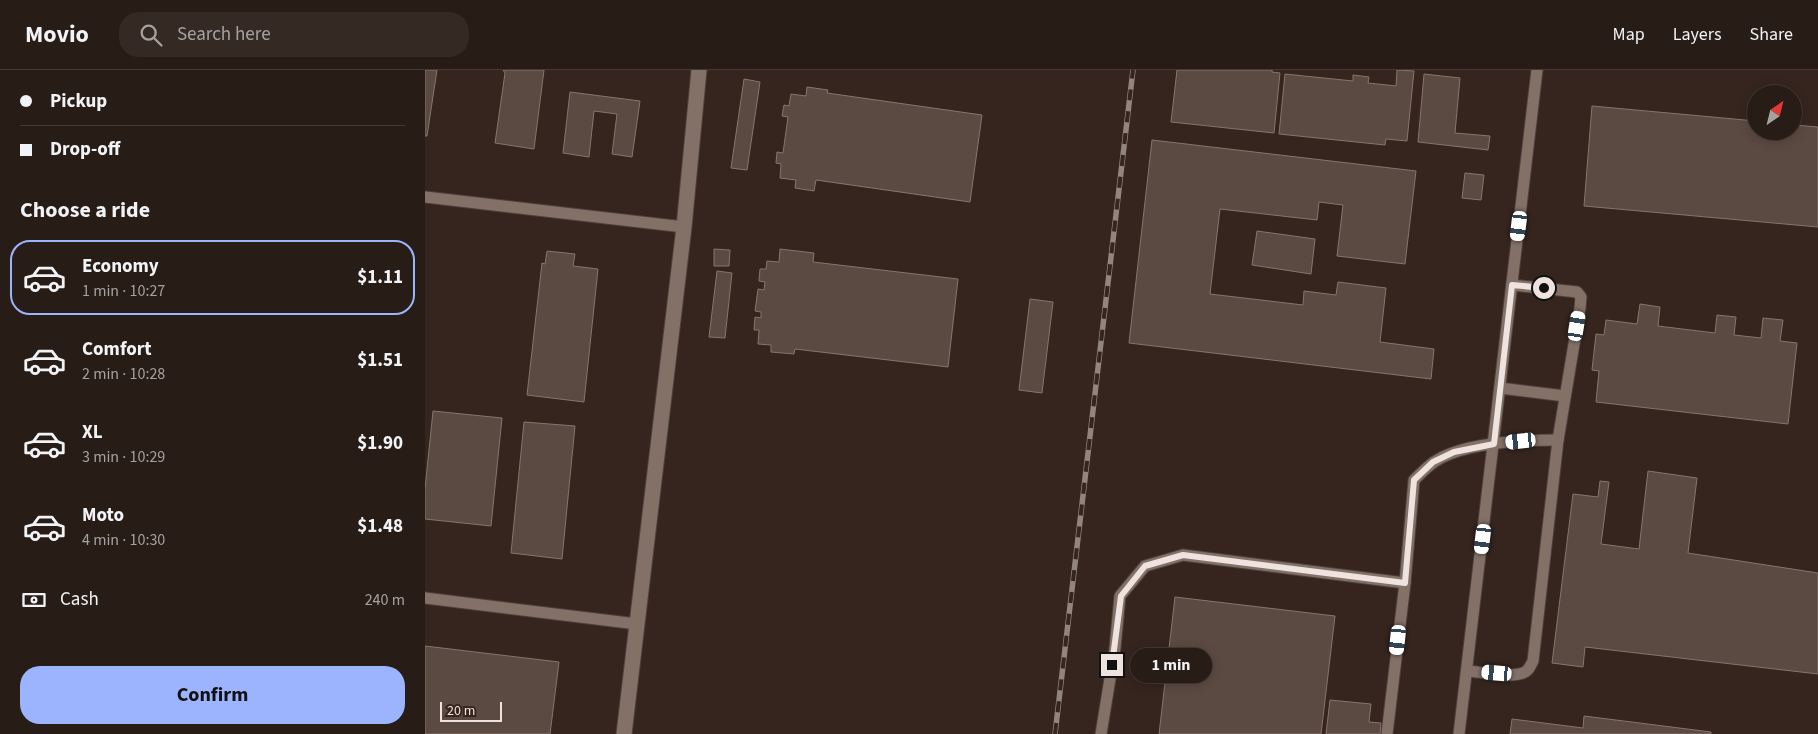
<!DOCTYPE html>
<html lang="en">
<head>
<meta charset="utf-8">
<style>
  :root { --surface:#281c16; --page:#342923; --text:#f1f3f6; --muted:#a5a1a1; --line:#443a35; --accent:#9cb4fd }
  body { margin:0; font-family:"Source Sans 3",sans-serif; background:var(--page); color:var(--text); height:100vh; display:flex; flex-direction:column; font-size:19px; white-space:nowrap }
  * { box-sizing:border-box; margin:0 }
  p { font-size:16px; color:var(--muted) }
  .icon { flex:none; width:28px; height:28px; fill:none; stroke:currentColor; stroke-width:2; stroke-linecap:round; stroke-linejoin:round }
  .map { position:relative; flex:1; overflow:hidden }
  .details { display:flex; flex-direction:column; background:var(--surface); width:425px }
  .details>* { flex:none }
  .top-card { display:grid; align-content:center; height:110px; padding:0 20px; background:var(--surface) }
  .needle { width:32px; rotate:35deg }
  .buttons { position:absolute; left:1322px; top:15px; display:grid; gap:10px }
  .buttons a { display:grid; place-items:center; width:55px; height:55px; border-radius:50%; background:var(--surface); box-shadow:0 2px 12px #0003,0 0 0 1px var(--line); font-size:25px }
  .scale { position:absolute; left:15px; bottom:12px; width:62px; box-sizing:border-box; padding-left:5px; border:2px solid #eee3de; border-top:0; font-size:14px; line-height:18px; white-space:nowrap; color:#eee3de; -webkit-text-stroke:4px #35251e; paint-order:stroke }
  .end { position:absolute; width:22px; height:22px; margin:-11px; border:6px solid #eee3de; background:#111; box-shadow:0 0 0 2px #111 }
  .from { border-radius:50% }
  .bubble { position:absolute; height:35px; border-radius:18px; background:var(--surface); box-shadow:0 2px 12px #0003,0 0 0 1px var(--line); font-size:16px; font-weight:700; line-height:35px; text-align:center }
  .car { position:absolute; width:15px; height:30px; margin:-15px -8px; border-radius:6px; box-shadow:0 0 4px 1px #0007; background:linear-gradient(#fff 24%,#345 0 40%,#fff 0 76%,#345 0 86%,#fff 0) }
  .top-card b { display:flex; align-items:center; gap:18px; height:48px; font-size:19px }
  .top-card b+b { border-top:1px solid var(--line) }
  .top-card i { width:12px; height:12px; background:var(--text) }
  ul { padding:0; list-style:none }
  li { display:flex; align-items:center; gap:15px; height:75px; margin:0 10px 8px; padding:0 10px; border:2px solid transparent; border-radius:20px }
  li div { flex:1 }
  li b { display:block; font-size:19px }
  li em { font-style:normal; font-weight:700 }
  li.selected { border-color:var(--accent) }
  li>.icon { width:45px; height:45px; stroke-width:1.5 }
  h2 { padding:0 20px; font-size:22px; line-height:60px }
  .pay { display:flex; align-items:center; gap:12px; height:55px; padding:0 20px; font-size:19px }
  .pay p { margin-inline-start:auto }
  .cta { display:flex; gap:10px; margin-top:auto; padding:10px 20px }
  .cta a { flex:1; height:58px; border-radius:20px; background:var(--accent); color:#111; font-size:20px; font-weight:700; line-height:58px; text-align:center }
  header { display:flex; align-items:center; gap:30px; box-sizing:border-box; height:70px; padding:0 25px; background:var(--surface); border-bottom:1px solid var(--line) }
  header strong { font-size:24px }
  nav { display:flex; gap:28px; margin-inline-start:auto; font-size:18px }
  .search { width:350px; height:45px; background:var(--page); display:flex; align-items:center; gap:12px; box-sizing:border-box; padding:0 18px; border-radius:20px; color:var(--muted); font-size:19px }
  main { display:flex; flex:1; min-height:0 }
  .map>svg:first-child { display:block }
  .building { fill:#5b4a42; stroke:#88756d }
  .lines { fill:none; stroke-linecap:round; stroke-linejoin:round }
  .service-casing { stroke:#4e413b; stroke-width:13 }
  .minor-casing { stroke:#4e413b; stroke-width:17 }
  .service { stroke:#837168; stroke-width:11 }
  .minor { stroke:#837168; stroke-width:15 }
  .rail-casing { stroke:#92847e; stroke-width:5.5 }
  .rail { stroke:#35251e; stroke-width:4; stroke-dasharray:11; stroke-linecap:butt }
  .route { stroke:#eee3de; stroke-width:6 }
</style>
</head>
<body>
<header>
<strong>Movio</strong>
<div class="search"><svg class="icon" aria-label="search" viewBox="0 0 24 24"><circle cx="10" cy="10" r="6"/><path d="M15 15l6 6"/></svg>Search here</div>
<nav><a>Map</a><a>Layers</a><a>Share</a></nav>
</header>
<main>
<section class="details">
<div class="top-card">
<b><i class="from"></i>Pickup</b>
<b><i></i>Drop-off</b>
</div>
<h2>Choose a ride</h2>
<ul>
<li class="selected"><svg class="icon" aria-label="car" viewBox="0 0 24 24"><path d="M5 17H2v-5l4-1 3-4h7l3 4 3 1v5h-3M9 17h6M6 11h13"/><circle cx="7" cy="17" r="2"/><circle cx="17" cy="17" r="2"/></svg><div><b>Economy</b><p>1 min · 10:27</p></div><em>$1.11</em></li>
<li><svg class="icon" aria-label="car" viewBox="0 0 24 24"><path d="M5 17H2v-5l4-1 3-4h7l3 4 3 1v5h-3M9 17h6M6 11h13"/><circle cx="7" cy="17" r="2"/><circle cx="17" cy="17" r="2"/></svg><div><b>Comfort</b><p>2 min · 10:28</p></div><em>$1.51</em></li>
<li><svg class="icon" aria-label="car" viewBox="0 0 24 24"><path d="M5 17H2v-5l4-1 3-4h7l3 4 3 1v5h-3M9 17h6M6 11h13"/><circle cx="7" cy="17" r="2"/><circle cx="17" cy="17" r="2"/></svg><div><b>XL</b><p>3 min · 10:29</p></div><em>$1.90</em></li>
<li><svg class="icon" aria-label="car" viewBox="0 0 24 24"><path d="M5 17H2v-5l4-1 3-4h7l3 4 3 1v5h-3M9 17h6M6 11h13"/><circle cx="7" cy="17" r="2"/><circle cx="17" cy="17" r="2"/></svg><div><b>Moto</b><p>4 min · 10:30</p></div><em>$1.48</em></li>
</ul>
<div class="pay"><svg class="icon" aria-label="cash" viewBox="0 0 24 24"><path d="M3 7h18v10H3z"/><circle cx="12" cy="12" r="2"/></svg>Cash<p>240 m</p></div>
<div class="cta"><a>Confirm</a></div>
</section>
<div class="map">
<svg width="1393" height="664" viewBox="0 0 1393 664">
  <rect width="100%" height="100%" fill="#35251e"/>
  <!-- building -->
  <g class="building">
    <polygon points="0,0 12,0 2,66 0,66"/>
    <polygon points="78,0 119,0 109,79 70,73 80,3"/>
    <polygon points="752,0 847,0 847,2 855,3 849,63 746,52"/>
    <polygon points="972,0 989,1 982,71 961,69 960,75 854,64 860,4 928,11 928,5 944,7 943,13 971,16"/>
    <polygon points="999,4 1035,8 1030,63 1065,66 1063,80 993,72"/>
    <polygon points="319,9 335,12 322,100 306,98"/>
    <polygon points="382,17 403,20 402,23 557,45 545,132 391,110 389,121 370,118 371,110 355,108 356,94 351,93 352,82 358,83 363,47 357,46 359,35 364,36 366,24 381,26"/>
    <polygon points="145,22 215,31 207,87 187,84 192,44 169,41 164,87 138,83"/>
    <polygon points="1167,36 1331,51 1331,61 1369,61 1369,55 1393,57 1393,157 1159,136"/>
    <polygon points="727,70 991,101 980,194 912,186 918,135 894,132 892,150 795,139 785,224 878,235 879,221 911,225 913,212 961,218 955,272 1009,279 1006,309 704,273"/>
    <polygon points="1040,103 1059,105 1056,130 1037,128"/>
    <polygon points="832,161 890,169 886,204 827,195"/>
    <polygon points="289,179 305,180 304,196 289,196"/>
    <polygon points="355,179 389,183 388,192 533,209 523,297 370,279 369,284 346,282 346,275 333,274 334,260 329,260 330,247 336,248 336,242 330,241 333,219 339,220 340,212 334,211 335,199 341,199 342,191 354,192"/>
    <polygon points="122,181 150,184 148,196 173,199 159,332 102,325 117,193 120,194"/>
    <polygon points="292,201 307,203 300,268 284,267"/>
    <polygon points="605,229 628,232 617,323 594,320"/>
    <polygon points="1215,234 1235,237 1233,256 1290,263 1292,245 1311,247 1309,265 1336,268 1338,248 1358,250 1355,271 1372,273 1363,354 1171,332 1174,301 1167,300 1171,264 1179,265 1181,250 1212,254"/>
    <polygon points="8,341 77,348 66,456 0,449 0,419"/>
    <polygon points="99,352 150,356 137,489 86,483"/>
    <polygon points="1223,401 1272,408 1263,483 1393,503 1393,604 1160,577 1158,597 1127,593 1148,424 1173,427 1175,411 1184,412 1176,474 1214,479"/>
    <polygon points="750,527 910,546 896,664 734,664"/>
    <polygon points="0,576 134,592 125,664 0,664"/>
    <polygon points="905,630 946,634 944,652 956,653 955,664 901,664"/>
    <polygon points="1159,646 1286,662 1286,664 1085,664 1087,649 1158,658"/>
  </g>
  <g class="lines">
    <!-- service casing -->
    <g class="service-casing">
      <g id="service">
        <polyline points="0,127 259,157"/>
        <polyline points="1075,318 1140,326"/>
        <polyline points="0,528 212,554"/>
        <path d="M1042,601C1057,602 1084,608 1098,603C1104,601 1105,596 1108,591L1133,370L1155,238L1156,227L1152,222L1087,215"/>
        <polyline points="676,664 690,578 695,526 720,496 758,485 980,513"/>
        <path d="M962,664L980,513L989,410C995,404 1002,397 1009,392C1039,372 1097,370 1133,370"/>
        <polyline points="1034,664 1112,0"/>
      </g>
    </g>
    <!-- minor casing -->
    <g class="minor-casing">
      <polyline id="minor" points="199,664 259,157 274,0"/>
    </g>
    <!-- service -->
    <use href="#service" class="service"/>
    <!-- minor -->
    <use href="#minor" class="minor"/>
    <!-- rail casing -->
    <g class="rail-casing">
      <polyline id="rail" points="630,664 708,0"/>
    </g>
    <!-- rail -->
    <use href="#rail" class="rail"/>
  </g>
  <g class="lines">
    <!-- route -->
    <polyline class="route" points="687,595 696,526 720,496 758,485 980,513 989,410 1008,392 1029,382 1069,374 1087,215 1119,218"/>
  </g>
</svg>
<div class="buttons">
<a><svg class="needle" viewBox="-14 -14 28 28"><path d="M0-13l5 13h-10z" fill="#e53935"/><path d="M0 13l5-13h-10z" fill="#a5a1a1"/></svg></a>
</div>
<div class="scale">20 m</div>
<i class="end from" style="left:1119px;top:218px"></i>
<i class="end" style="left:687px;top:595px"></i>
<div class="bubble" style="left:705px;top:578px;width:82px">1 min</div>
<i class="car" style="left:1094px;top:156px;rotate:187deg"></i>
<i class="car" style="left:1152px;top:256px;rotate:9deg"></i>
<i class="car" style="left:1096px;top:371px;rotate:264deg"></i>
<i class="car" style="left:1058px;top:469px;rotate:187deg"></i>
<i class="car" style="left:973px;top:570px;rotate:186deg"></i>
<i class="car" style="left:1072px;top:603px;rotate:275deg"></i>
</div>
</main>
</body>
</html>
